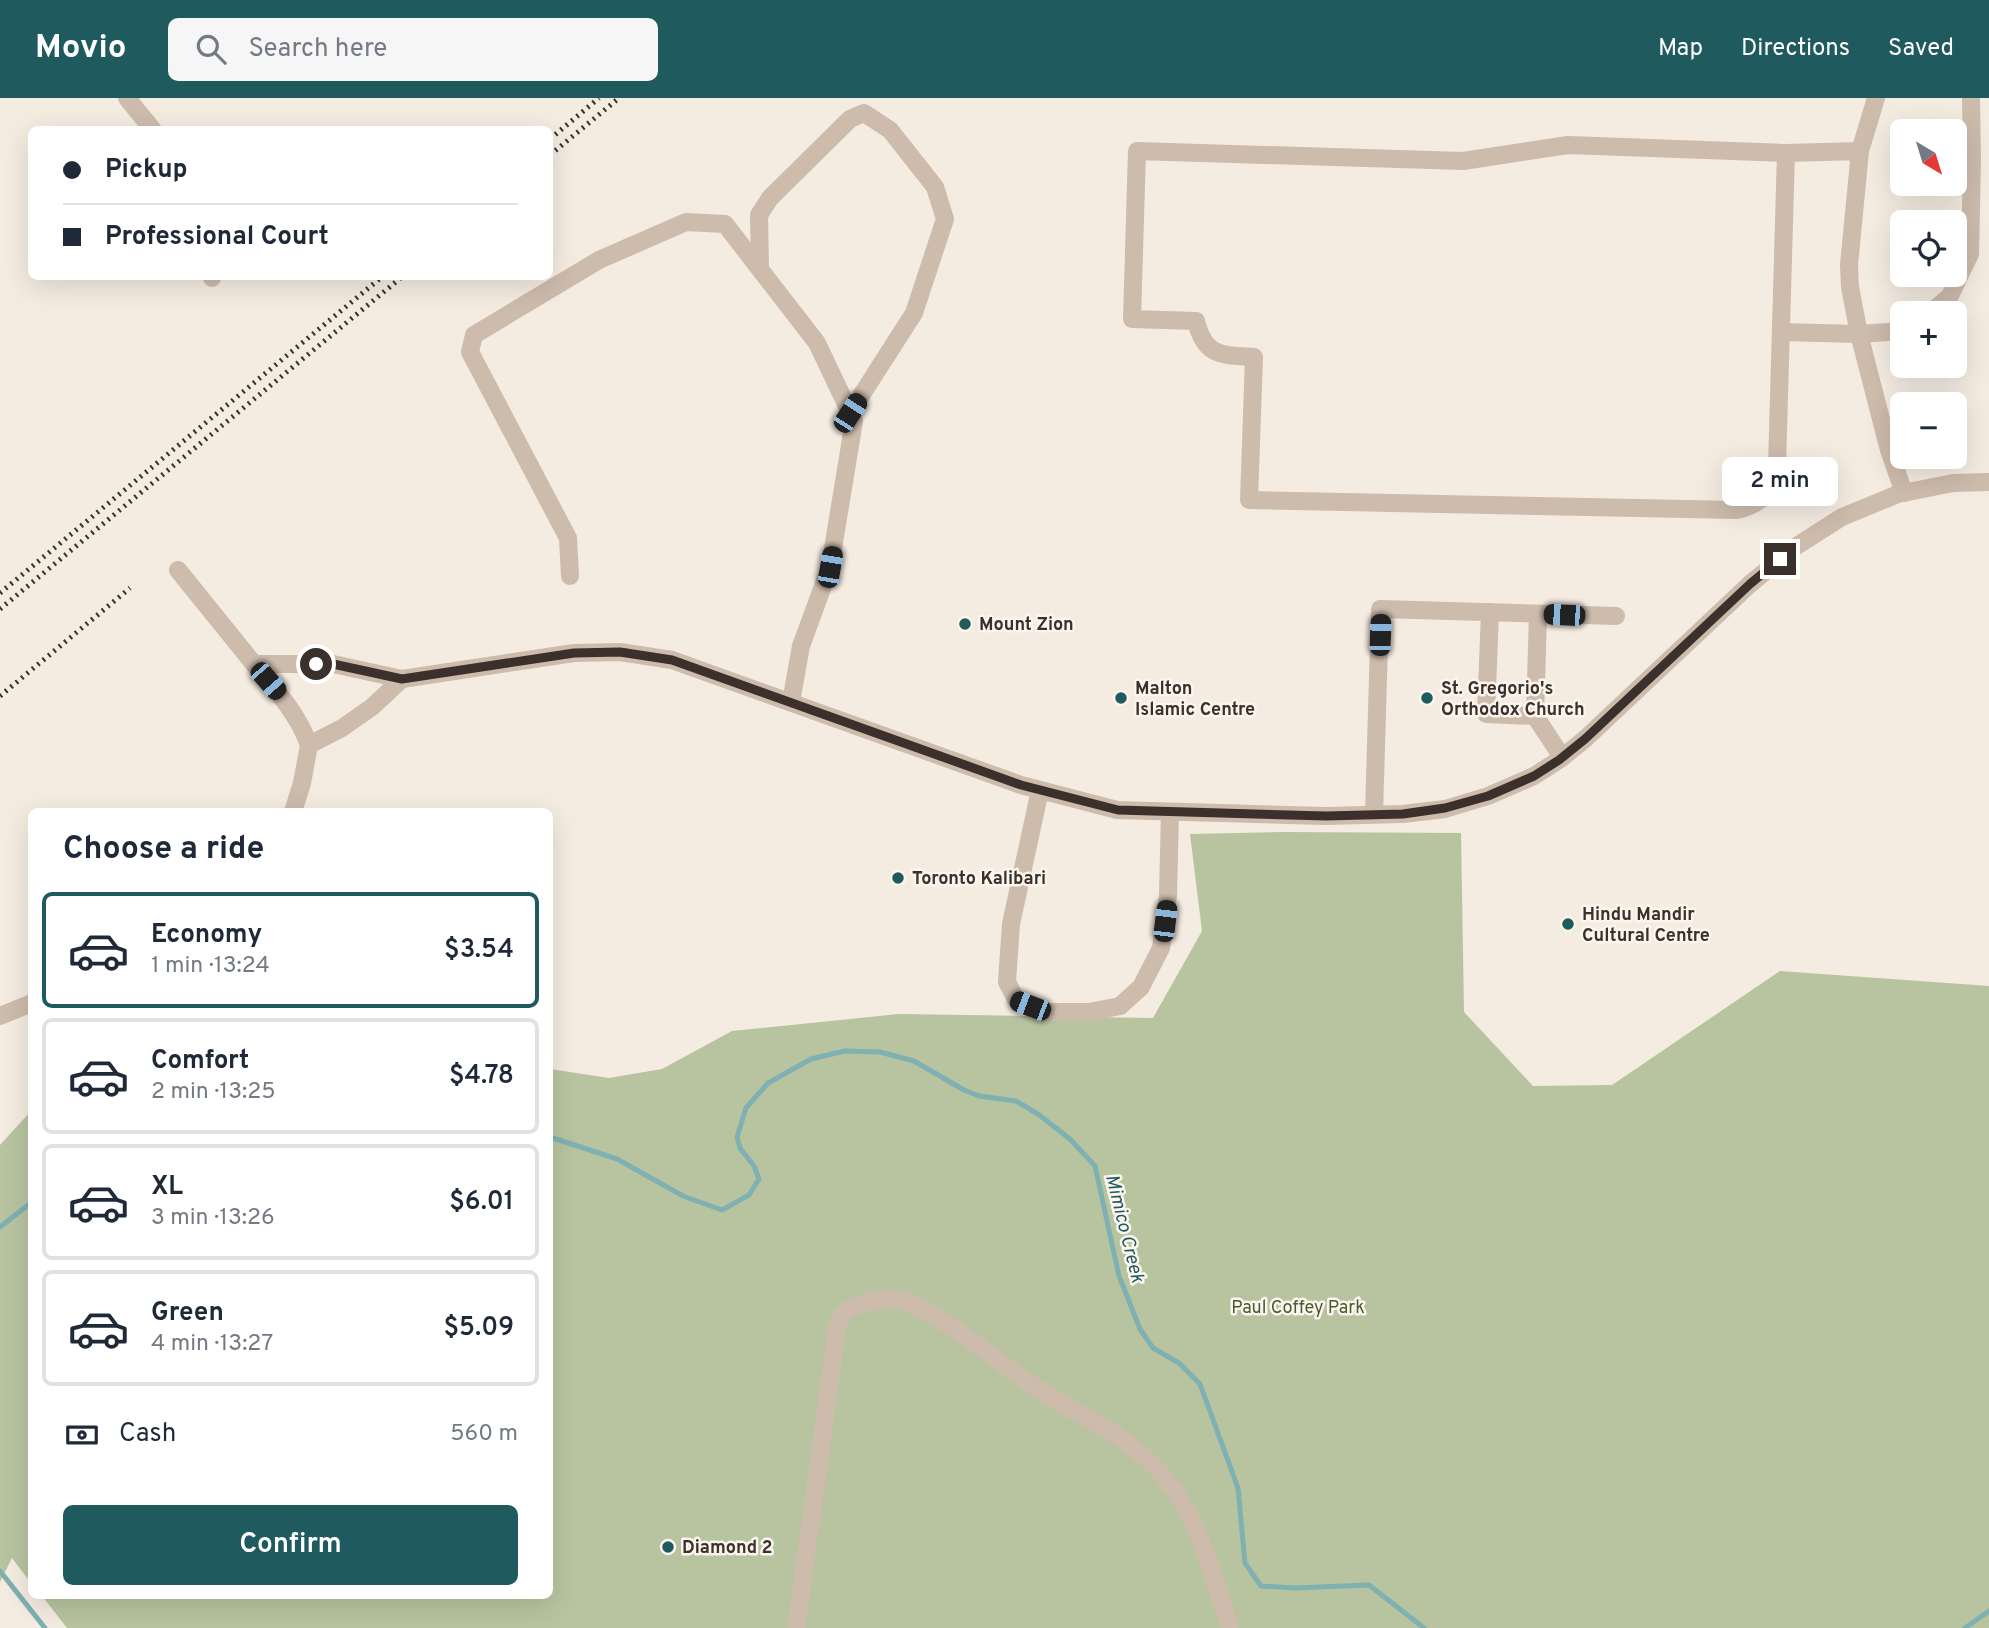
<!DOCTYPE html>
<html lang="en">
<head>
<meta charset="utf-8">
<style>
  :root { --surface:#fff; --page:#f6f6f7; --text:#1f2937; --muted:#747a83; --line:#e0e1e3; --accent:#1f5a5e }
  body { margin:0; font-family:Overpass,sans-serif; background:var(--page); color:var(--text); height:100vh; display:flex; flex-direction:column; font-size:26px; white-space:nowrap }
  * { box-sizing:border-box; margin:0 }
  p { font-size:23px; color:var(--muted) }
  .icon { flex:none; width:38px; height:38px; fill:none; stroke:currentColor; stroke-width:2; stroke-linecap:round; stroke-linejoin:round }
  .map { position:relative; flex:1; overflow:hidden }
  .sheet { position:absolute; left:28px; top:710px; width:525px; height:791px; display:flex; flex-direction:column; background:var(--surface); border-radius:10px; box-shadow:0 7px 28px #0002 }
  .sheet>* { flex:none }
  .banner { position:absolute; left:28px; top:28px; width:525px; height:154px; border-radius:10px; box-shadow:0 7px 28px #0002; display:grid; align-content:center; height:154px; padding:0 35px; background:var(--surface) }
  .needle { width:46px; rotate:142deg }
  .fabs { position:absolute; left:1890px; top:21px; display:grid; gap:14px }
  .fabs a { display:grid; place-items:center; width:77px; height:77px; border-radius:10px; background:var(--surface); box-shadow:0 7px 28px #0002; font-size:35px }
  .end { position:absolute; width:32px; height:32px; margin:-16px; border:9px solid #3b302b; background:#fff; box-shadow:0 0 0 4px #fff }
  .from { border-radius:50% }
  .bubble { position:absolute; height:49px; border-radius:10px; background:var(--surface); box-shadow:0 7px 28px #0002; font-size:23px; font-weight:600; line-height:49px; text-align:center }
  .car { position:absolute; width:21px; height:42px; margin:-21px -10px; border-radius:9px; box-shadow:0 0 5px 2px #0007; background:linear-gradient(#222 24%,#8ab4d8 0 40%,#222 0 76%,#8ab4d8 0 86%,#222 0) }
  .banner b { display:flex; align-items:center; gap:24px; height:66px; font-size:26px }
  .banner b+b { border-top:2px solid var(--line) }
  .banner i { width:18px; height:18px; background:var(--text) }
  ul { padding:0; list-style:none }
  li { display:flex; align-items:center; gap:21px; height:116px; margin:0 14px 10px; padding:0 21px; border:4px solid var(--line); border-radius:10px }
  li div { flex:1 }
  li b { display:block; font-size:26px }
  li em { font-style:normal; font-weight:600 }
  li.current { border-color:var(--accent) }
  li>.icon { width:63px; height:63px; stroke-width:1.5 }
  h2 { padding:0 35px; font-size:32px; line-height:84px }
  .pay { display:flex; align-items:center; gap:18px; height:77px; padding:0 35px; font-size:26px }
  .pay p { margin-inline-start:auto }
  .button { display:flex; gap:14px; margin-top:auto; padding:14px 35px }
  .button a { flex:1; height:80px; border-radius:10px; background:var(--accent); color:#fff; font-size:28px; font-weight:600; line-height:80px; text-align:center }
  header { display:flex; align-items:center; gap:42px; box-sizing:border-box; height:98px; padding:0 35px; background:var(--accent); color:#fff }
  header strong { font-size:33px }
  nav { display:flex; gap:38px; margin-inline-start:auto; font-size:24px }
  .search { width:490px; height:63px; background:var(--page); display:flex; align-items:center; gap:18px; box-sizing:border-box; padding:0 24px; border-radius:10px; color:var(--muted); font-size:26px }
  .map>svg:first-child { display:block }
  .green { fill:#b8c4a0 }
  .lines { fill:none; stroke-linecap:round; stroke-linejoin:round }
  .stream { stroke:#7fb0b2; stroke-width:5 }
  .minor { stroke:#cdbbac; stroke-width:18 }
  .rail { stroke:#3b302b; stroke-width:5; stroke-dasharray:2 5; stroke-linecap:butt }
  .route { stroke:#3b302b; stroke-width:9 }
  .poi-dot { fill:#1f5a5e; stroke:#fbf5ee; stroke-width:2.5 }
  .labels { text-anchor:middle; stroke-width:5; stroke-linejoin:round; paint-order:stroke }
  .poi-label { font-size:18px; font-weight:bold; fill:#3b302b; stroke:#fbf5ee; text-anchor:start }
  .park-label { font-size:18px; fill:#4a5a2e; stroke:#fbf5ee }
  .water-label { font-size:19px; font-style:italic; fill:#1f5a5e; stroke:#fbf5ee }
</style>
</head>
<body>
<header>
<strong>Movio</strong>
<div class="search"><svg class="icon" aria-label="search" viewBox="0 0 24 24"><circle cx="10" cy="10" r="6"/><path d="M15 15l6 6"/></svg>Search here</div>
<nav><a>Map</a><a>Directions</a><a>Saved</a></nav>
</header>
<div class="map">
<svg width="1989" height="1530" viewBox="0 0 1989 1530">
  <rect width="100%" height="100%" fill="#f4ebe1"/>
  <!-- green -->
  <g class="green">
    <polygon points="1283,734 1461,735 1464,914 1533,988 1612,987 1780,873 1989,888 1989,1530 67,1530 42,1498 550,1498 550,971 609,980 662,971 732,933 899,916 1153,920 1202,833 1190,736"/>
    <polygon points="31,1013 31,1485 12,1460 0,1484 0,1047"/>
  </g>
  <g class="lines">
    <!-- stream -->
    <g class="stream">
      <polyline points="550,1039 617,1061 683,1098 722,1112 749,1097 759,1081 754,1068 740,1050 737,1039 746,1010 768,985 811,961 845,953 880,954 914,963 964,992 979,998 1016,1003 1038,1016 1070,1041 1095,1068 1119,1178 1140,1231 1153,1250 1179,1265 1200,1286 1238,1390 1245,1465 1261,1488 1295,1490 1369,1487 1424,1530"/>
      <polyline points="0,1129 32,1104"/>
      <polyline points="0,1473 45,1530"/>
      <polyline points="1965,1530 1989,1513"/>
    </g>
    <!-- minor -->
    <g class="minor">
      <polyline points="127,0 153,32"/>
      <polyline points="1860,53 1876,0"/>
      <path d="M1786,55L1777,368C1772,394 1763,406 1737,412L1249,402L1254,259C1221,257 1205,259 1196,223L1132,221L1137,53L1463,63L1568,47L1786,55L1860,53L1849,167L1850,189L1859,236L1889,352L1904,395"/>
      <polyline points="760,171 759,117 770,100 850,21 864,15 890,32 935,89 945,121 914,215 850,315"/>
      <polyline points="212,178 212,180"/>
      <polyline points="1930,215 1950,198 1970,156 1972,61 1971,0"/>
      <polyline points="1781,234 1859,236 1902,233"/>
      <polyline points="178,472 254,566 333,566 402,581 574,555 620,554 672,562 1021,687 1117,712 1326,718 1403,716 1445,711 1488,698 1534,678 1559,662 1585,641 1750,486 1795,449 1842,419 1898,396 1953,385 1989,384"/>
      <polyline points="570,478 568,440 470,254 474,237 599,162 686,124 725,126 817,245 854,323 830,469 801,548 791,604"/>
      <polyline points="1490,514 1486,616 1535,618 1538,516"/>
      <path d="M254,566C276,592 298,616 309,647L342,630L372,609L402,581"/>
      <polyline points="1535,618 1562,659"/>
      <polyline points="1040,692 1011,826 1007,884 1017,903 1043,914 1089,914 1120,908 1141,889 1161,850 1168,797 1170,714"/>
      <polyline points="293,714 302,685 309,647"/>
      <polyline points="1374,716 1380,511 1616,518"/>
      <polyline points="0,918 32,905"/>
      <path d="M796,1530L837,1231C839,1226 842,1217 846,1213C858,1204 888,1199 903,1202C909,1203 916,1208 922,1211C962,1232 997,1264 1035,1289C1083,1321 1131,1336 1168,1384C1202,1427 1213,1480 1230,1530"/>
    </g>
    <!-- rail -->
    <g class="rail">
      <polyline points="550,41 599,0"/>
      <polyline points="550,57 619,0"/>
      <polyline points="0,495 383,178"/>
      <polyline points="0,511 403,178"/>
      <polyline points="0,598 130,490"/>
    </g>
  </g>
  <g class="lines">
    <!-- route -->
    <polyline class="route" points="316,566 333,566 402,581 574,555 620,554 672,562 1021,687 1118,712 1326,718 1403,716 1445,710 1488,698 1534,678 1559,662 1585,641 1750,486 1780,461"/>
  </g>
  <!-- markers -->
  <g class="poi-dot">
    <circle cx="965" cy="526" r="7"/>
    <circle cx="1121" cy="600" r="7"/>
    <circle cx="1427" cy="600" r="7"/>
    <circle cx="898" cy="780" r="7"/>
    <circle cx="1568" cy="826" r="7"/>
    <circle cx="668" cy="1449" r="7"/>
  </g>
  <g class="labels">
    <!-- poi labels -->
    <g class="poi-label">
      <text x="979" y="532">Mount Zion</text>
      <text x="1135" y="596">Malton<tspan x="1135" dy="21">Islamic Centre</tspan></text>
      <text x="1441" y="596">St. Gregorio's<tspan x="1441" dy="21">Orthodox Church</tspan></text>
      <text x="912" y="786">Toronto Kalibari</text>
      <text x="1582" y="822">Hindu Mandir<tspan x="1582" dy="21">Cultural Centre</tspan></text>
      <text x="682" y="1455">Diamond 2</text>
    </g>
    <!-- park labels -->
    <g class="park-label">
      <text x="1298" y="1215">Paul Coffey Park</text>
    </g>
    <!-- water labels -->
    <g class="water-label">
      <text transform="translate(1126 1130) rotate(76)" y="7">Mimico Creek</text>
    </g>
  </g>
</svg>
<div class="fabs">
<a><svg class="needle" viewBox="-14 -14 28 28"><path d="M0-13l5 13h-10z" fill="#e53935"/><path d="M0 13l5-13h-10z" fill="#747a83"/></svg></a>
<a><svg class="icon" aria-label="locate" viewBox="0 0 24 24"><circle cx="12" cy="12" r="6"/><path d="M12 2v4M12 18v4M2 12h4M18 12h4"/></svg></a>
<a>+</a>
<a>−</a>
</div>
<i class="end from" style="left:316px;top:566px"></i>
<i class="end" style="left:1780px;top:461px"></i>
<div class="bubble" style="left:1722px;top:359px;width:116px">2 min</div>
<i class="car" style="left:850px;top:315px;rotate:33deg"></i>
<i class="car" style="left:830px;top:469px;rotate:10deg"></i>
<i class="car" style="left:1564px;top:517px;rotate:272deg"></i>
<i class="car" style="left:1380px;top:537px;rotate:2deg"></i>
<i class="car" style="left:268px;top:583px;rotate:139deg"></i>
<i class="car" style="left:1165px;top:823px;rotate:7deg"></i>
<i class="car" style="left:1030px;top:908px;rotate:291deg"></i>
<div class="banner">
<b><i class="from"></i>Pickup</b>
<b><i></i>Professional Court</b>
</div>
<section class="sheet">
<h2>Choose a ride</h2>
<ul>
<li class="current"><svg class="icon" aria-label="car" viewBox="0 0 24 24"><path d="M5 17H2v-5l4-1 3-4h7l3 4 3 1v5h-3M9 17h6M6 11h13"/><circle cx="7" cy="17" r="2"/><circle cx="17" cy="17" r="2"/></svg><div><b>Economy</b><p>1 min · 13:24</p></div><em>$3.54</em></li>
<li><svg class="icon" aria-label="car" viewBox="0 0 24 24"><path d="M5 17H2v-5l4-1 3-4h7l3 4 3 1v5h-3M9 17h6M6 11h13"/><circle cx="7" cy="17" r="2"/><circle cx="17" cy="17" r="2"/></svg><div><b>Comfort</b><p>2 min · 13:25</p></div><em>$4.78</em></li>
<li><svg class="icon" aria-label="car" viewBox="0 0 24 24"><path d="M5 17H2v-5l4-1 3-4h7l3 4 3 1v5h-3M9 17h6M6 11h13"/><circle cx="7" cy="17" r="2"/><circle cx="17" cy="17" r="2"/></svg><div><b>XL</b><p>3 min · 13:26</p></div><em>$6.01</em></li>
<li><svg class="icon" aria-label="car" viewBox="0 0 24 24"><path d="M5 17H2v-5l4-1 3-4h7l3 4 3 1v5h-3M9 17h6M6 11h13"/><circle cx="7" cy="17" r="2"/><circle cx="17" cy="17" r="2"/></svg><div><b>Green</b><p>4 min · 13:27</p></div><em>$5.09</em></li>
</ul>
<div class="pay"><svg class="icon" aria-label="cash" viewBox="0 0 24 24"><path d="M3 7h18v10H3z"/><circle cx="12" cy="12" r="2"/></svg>Cash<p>560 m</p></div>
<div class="button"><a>Confirm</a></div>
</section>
</div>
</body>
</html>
